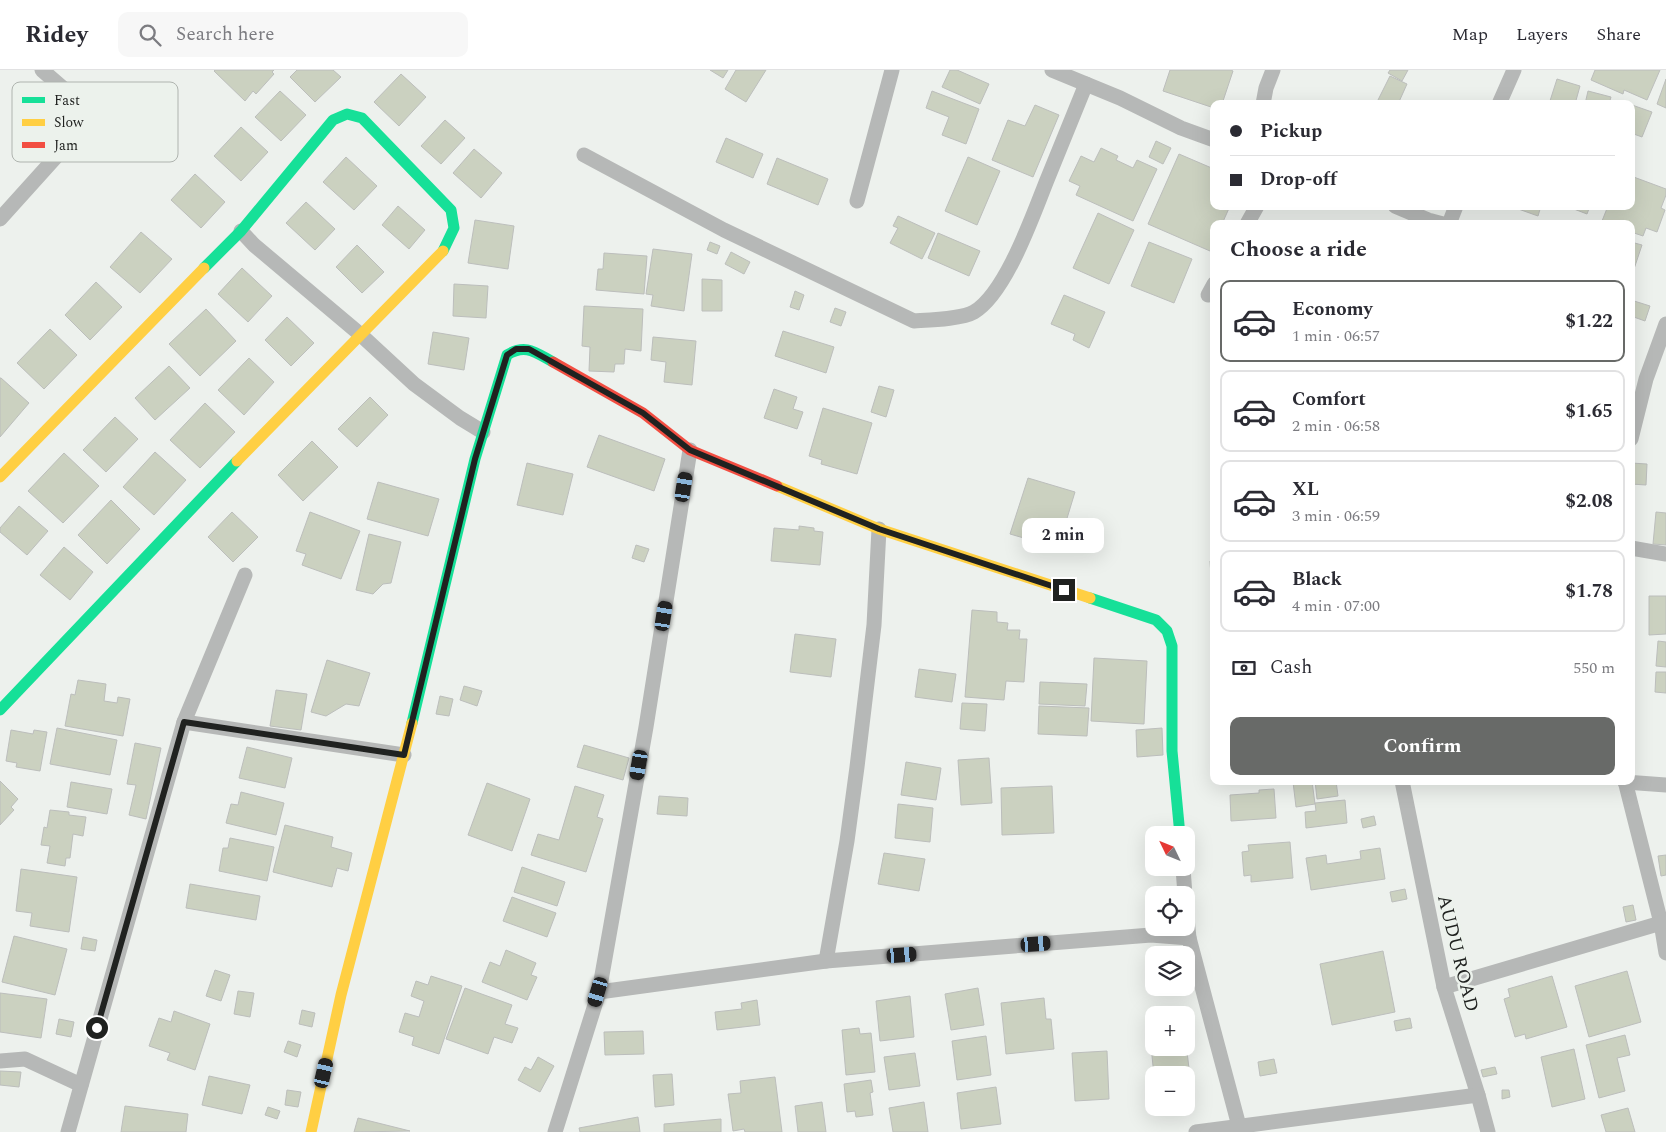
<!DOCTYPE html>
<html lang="en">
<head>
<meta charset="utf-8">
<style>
  :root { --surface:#fff; --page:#f7f7f7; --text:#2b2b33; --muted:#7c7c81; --line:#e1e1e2; --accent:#686a68 }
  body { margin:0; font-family:Spectral,serif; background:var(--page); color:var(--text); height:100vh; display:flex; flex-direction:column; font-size:19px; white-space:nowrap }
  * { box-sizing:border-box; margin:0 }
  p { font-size:16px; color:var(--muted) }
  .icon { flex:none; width:28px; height:28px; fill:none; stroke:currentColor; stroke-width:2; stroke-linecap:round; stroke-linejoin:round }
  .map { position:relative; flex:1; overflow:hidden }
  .drawer { position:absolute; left:1210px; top:150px; width:425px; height:565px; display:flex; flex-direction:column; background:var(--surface); border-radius:10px; box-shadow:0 5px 20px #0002 }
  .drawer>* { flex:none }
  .guide { position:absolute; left:1210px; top:30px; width:425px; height:110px; border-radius:10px; box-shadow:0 5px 20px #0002; display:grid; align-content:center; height:110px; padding:0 20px; background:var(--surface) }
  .needle { width:32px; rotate:313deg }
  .fabs { position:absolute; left:1145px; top:756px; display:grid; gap:10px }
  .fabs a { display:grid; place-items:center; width:50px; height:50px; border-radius:10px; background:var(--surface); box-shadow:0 5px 20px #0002; font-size:25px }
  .end { position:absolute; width:22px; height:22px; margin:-11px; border:6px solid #202220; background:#fff; box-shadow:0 0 0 2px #fff }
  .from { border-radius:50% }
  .bubble { position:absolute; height:35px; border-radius:10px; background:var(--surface); box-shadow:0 5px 20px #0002; font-size:16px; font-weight:700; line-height:35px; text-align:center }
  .car { position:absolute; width:15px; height:30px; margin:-15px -8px; border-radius:6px; box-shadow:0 0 4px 1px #0007; background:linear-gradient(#222 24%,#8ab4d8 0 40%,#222 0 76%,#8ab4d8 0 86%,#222 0) }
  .guide b { display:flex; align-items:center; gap:18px; height:48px; font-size:19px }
  .guide b+b { border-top:1px solid var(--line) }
  .guide i { width:12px; height:12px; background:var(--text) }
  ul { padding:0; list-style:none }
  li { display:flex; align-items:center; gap:15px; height:82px; margin:0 10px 8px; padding:0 10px; border:2px solid var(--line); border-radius:10px }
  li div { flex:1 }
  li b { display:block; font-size:19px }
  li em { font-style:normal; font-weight:700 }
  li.current { border-color:var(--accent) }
  li>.icon { width:45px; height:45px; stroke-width:1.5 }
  h2 { padding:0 20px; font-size:22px; line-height:60px }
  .pay { display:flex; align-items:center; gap:12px; height:55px; padding:0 20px; font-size:19px }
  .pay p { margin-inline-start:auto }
  .button { display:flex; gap:10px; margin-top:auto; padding:10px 20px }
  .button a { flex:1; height:58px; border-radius:10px; background:var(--accent); color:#fff; font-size:20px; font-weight:700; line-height:58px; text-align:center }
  header { display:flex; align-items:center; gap:30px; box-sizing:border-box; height:70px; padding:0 25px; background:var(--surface); border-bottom:1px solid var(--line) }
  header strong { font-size:24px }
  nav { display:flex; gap:28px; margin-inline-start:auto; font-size:18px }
  .search { width:350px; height:45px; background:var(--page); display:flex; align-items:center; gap:12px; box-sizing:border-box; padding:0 18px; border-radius:10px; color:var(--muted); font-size:19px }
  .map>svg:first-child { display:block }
  .building { fill:#cbd1c0; stroke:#bcbebc }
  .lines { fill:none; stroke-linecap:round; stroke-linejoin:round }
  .street { stroke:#b6b8b7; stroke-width:15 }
  .fast { stroke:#16e098; stroke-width:11 }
  .slow { stroke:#ffcf43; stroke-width:11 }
  .jam { stroke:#f24e42; stroke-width:11 }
  .route { stroke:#202220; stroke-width:6 }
  .labels { text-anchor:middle; stroke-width:5; stroke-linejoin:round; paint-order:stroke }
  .street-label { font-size:19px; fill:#202220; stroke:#ecf2ec }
  .key { fill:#ecf2ec; stroke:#afb4af; stroke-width:1 }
  .key-label { font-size:14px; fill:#202220 }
</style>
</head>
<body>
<header>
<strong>Ridey</strong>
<div class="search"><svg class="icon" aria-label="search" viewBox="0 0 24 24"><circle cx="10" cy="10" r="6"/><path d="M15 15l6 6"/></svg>Search here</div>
<nav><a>Map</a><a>Layers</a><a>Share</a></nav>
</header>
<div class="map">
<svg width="1666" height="1062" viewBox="0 0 1666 1062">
  <rect width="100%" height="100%" fill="#edf1ed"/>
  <!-- building -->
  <g class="building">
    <polygon points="215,0 274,0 272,2 274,4 256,24 253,21 245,31 214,1"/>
    <polygon points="297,0 333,0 341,7 315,32 290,7"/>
    <polygon points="710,0 728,0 723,8"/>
    <polygon points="736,0 766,0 746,32 725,19"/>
    <polygon points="950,0 957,0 989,14 980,34 942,17"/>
    <polygon points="1170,0 1231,0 1233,1 1222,34 1214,34 1214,38 1163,21"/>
    <polygon points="1390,0 1408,0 1402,11 1388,3"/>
    <polygon points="1595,0 1660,0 1647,30 1624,20 1623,24 1591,10"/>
    <polygon points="401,4 426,27 399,56 374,32"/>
    <polygon points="1390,6 1407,14 1398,34 1376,34"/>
    <polygon points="1557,9 1580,16 1575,34 1549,34"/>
    <polygon points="1666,9 1666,38 1657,34"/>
    <polygon points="280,21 306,45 281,71 255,47"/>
    <polygon points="932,21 979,39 966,74 942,65 949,47 926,38"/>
    <polygon points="1588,21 1611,27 1609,34 1585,34"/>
    <polygon points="1035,35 1059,45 1033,107 992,90 1008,50 1025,56"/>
    <polygon points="1632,35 1652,42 1642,67 1631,63"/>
    <polygon points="445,50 465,68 441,94 421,76"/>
    <polygon points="241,57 268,82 241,111 214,86"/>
    <polygon points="726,68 763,84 753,108 716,92"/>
    <polygon points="1156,71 1171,78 1163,94 1149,87"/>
    <polygon points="1101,78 1118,86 1116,90 1133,98 1137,90 1157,99 1133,151 1076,125 1080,116 1069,111 1081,86 1094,92"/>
    <polygon points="474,79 502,103 481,128 453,103"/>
    <polygon points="1179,84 1214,99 1214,136 1230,136 1222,154 1214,154 1214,172 1210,181 1148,154"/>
    <polygon points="346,87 377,116 354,140 323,112"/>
    <polygon points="968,87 1000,101 977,155 945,141"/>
    <polygon points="777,88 828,109 818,135 767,114"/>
    <polygon points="195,104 225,132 201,158 171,130"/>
    <polygon points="1631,106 1666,119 1666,125 1661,138 1665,140 1657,162 1646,158 1643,166 1631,162 1631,154 1609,154 1602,151 1608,136 1631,136"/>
    <polygon points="306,132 335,159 315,180 286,153"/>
    <polygon points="398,136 425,160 409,179 382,155"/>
    <polygon points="1510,136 1541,136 1538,146"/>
    <polygon points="1566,136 1590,136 1587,144"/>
    <polygon points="1098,143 1134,160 1109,214 1073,198"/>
    <polygon points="898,146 935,163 922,189 890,173 898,158 893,156"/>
    <polygon points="475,150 514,156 508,199 468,193"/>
    <polygon points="141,162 172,189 140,223 110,197"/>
    <polygon points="938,163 980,181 969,206 928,188"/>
    <polygon points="710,172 720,176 717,184 707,180"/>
    <polygon points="1149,172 1192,189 1174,233 1131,216"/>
    <polygon points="1631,172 1642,175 1631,208"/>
    <polygon points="357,175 384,202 362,223 336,197"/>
    <polygon points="653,179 692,184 684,241 651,236 653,225 646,224"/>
    <polygon points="731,182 750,192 744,204 725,194"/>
    <polygon points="604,183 647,186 644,224 596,220 598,199 603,199"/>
    <polygon points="242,198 272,226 248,252 218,224"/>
    <polygon points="702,209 722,210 722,241 702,241"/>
    <polygon points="96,212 122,237 90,270 65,245"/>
    <polygon points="454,214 488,216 486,248 453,246"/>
    <polygon points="795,221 804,225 799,240 790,237"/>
    <polygon points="1064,225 1105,242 1089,278 1073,270 1075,264 1051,254"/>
    <polygon points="1631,230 1650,236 1645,251 1631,246"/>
    <polygon points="584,236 643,239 641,281 625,279 624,294 615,294 614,302 589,301 590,277 582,276"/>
    <polygon points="835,238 846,242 841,256 830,252"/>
    <polygon points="206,239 236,271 200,306 169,274"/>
    <polygon points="287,247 314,273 291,296 265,270"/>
    <polygon points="50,259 77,285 44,319 17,293"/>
    <polygon points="783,261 834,277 826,303 775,286"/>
    <polygon points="433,262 469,268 464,300 428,294"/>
    <polygon points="653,267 696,271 692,315 664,312 666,292 651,290"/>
    <polygon points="249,288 274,312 244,345 218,320"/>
    <polygon points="169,296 190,318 155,350 135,328"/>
    <polygon points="1,308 29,333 0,367 0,308"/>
    <polygon points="879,316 894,320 886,347 871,342"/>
    <polygon points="774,319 797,327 793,339 803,342 797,359 764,348"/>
    <polygon points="370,327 388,345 357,377 338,359"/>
    <polygon points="205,333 235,362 200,398 170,370"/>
    <polygon points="823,338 872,353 857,404 821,394 822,390 809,386"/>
    <polygon points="115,347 138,369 106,402 83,380"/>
    <polygon points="599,365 665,389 654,421 587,397"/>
    <polygon points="312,371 338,397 303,431 278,405"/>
    <polygon points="155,382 186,410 154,445 123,417"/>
    <polygon points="64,383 99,416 63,453 28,421"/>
    <polygon points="527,393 573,404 563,445 517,435"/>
    <polygon points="1631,393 1647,394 1646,415 1631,414"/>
    <polygon points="1028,408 1075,422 1058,478 1010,464"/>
    <polygon points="378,412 439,429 428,466 367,449"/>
    <polygon points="111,430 140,459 107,494 78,465"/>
    <polygon points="19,436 48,461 27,485 0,462 0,458"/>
    <polygon points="232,442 258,467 233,492 208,467"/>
    <polygon points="310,442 360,461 341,509 302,495 306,484 296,481"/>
    <polygon points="1656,442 1666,443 1666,475 1653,474"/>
    <polygon points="799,456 814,458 814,461 823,462 820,495 771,491 774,458 799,460"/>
    <polygon points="369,464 401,472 391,513 383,514 373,524 356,520"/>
    <polygon points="636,475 649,479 644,492 632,488"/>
    <polygon points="64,477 93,502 70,530 40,505"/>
    <polygon points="1210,491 1214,491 1214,535 1213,535"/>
    <polygon points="1649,526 1666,526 1666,564 1649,565"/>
    <polygon points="972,540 997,542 997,552 1008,553 1007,560 1020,560 1019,569 1027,569 1024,612 1006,611 1004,630 965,627"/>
    <polygon points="795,564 836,569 831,607 790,602"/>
    <polygon points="1658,571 1666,572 1666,597 1656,596"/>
    <polygon points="1094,588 1147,591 1144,654 1091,651"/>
    <polygon points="327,590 370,603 359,636 346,634 326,646 311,642"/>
    <polygon points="919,599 956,604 952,632 915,627"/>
    <polygon points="1656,602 1666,602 1666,623 1655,622"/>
    <polygon points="78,610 106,614 104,631 117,633 118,627 130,629 123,666 65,656 71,624 75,625"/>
    <polygon points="1040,612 1087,614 1085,636 1039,634"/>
    <polygon points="464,616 482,621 477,636 460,630"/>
    <polygon points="276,620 307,624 301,660 270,656"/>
    <polygon points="440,626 453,629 449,646 436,644"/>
    <polygon points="962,633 987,634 985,661 960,659"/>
    <polygon points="1039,636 1089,638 1087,666 1038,664"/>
    <polygon points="57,658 117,670 110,705 50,694"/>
    <polygon points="1162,658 1163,685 1137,687 1136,660"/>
    <polygon points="11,660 33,664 34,660 47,662 40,701 16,697 17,693 6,691"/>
    <polygon points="135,673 161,678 146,749 129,745 136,715 127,714"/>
    <polygon points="584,675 629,688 623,710 577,697"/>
    <polygon points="247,677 292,688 285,718 239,708"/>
    <polygon points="989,688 992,733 961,735 958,690"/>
    <polygon points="906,692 941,698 936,730 901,725"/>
    <polygon points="0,711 18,729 11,737 14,740 0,755"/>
    <polygon points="1312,711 1315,734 1296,737 1293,712"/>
    <polygon points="1315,711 1336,711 1338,726 1317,729"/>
    <polygon points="71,712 112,719 107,744 67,737"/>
    <polygon points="487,713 530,729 512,781 468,765"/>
    <polygon points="575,716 604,725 597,747 603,749 586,802 531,785 538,764 559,770"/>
    <polygon points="1052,716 1054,763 1002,765 1001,718"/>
    <polygon points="1274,719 1276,748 1231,751 1230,725 1259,723 1259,720"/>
    <polygon points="241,722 284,733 276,765 226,753 231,734 238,735"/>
    <polygon points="659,726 688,728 687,746 657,744"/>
    <polygon points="1345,730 1347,753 1306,758 1305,742 1316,741 1315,733"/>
    <polygon points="898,734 933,738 930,772 895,768"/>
    <polygon points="50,740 69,742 69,745 86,747 83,766 73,764 70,788 66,788 65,796 47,793 50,776 41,775 44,757 47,758"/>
    <polygon points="1374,746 1376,755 1363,758 1361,749"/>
    <polygon points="285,755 333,767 331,777 352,783 348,801 337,798 332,817 273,802"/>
    <polygon points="230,768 274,777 267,811 219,801 223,778 228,778"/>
    <polygon points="1290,772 1293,808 1251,812 1251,805 1244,806 1242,782 1249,781 1248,775"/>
    <polygon points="1380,778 1385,809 1311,820 1306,788 1326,785 1327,794 1361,789 1360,781"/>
    <polygon points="884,783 925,789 919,821 878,814"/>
    <polygon points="1666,785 1666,805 1661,806 1658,786"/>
    <polygon points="522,797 565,812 557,836 514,822"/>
    <polygon points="21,799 77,807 69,862 30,856 32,843 16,841"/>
    <polygon points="190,814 260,826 256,850 186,838"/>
    <polygon points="1405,819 1407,829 1392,832 1390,822"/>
    <polygon points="512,827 556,843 547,867 503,851"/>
    <polygon points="1633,835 1636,850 1626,852 1623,837"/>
    <polygon points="14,866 67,879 55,925 2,912"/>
    <polygon points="83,867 97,870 95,881 81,879"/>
    <polygon points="506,880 536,893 531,905 537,907 527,930 482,912 490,892 500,896"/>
    <polygon points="1383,881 1395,942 1332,955 1320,894"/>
    <polygon points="215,900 230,905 221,931 206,926"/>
    <polygon points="1627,901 1641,952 1589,967 1575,916"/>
    <polygon points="431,906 462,916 439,984 412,975 414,967 399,962 405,943 419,947 424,931 411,926 416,911 428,915"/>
    <polygon points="1552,906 1567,957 1526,969 1525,964 1515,967 1504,929 1510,927 1508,919"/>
    <polygon points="465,918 512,935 505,954 518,958 512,973 494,967 488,984 446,969"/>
    <polygon points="978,918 984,955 951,960 945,924"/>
    <polygon points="238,921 254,923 250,947 234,944"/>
    <polygon points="0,923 47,929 41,968 0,962"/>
    <polygon points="910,926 914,967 880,971 876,931"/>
    <polygon points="1044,928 1046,949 1051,949 1054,979 1006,984 1001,933"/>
    <polygon points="757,930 760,955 717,960 715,942 742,939 741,933"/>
    <polygon points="302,940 315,943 312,957 299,954"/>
    <polygon points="174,941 210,954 195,1000 167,990 170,983 149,976 159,948 171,952"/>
    <polygon points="1410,948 1412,958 1396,961 1394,951"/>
    <polygon points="59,949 74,952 71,967 56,964"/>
    <polygon points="859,958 860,964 871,963 875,1002 846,1005 842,960"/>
    <polygon points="643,961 644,984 605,985 604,962"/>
    <polygon points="1625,965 1630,985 1617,988 1625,1021 1599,1028 1586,975"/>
    <polygon points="986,966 991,1005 957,1010 952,971"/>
    <polygon points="288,971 301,975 297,987 284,982"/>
    <polygon points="1186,973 1192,1024 1186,1024 1186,1005 1154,1006 1151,976 1186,978"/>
    <polygon points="1574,979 1585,1029 1552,1037 1541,987"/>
    <polygon points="1107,981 1109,1029 1075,1031 1072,983"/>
    <polygon points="915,983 920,1016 889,1020 884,987"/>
    <polygon points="538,987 554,996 540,1022 518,1010 525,997 531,1000"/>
    <polygon points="1274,989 1277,1003 1260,1006 1258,992"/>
    <polygon points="1495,997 1497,1004 1483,1007 1481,1000"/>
    <polygon points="0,1001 21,1002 19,1017 0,1015"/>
    <polygon points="672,1004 674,1035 655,1037 653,1005"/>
    <polygon points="209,1006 250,1015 242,1044 202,1035"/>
    <polygon points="775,1007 782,1062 745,1062 744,1059 733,1061 728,1024 741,1023 740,1011"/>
    <polygon points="871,1010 873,1022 870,1023 873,1045 856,1047 855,1041 847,1042 844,1014"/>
    <polygon points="996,1017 1001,1054 961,1059 957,1023"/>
    <polygon points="287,1020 301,1022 298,1037 285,1035"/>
    <polygon points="1502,1020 1509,1020 1510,1027 1502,1029"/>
    <polygon points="822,1032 826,1062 798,1062 795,1036"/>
    <polygon points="924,1032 928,1062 893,1062 889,1038"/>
    <polygon points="125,1036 188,1044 186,1062 121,1062"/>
    <polygon points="268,1037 280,1041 277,1049 265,1045"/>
    <polygon points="1628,1038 1635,1062 1606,1062 1601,1045"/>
    <polygon points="638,1047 640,1062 580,1062 579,1058"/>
    <polygon points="358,1048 410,1061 354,1062"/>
    <polygon points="721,1049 721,1062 664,1062 664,1054"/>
  </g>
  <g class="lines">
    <!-- street -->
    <g class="street">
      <polyline points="1052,0 1120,28 1181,58 1214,70"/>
      <polyline points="1263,34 1266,18 1273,0"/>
      <polyline points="1499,34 1514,0"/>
      <path d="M584,85L724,160L914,251C929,250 962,249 974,242C1006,223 1033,145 1047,110C1060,78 1073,46 1086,14"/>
      <polyline points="857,131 892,0"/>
      <polyline points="1395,136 1428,150 1443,154"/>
      <polyline points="0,149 91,48 90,43 87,39 42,0"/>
      <polyline points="1247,154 1257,136"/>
      <polyline points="1449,154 1456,136"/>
      <polyline points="241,161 254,175 361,265 414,314 460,348 483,362"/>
      <polyline points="1208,225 1214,214"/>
      <polyline points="1631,369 1646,309 1666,254"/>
      <polyline points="1631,478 1666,484"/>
      <polyline points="184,652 404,685"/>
      <polyline points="1402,711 1444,917 1478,1025 1488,1062"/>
      <polyline points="1625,711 1661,853 1666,883"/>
      <polyline points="1625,712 1666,715"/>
      <polyline points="1183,798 1185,825"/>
      <polyline points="1186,838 1189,868 1239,1056"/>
      <polyline points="826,891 847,771 857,697 874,555 879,459"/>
      <polyline points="1444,917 1661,853"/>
      <polyline points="599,922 826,891 1151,865 1189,868"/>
      <polyline points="0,991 25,989 81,1015"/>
      <polyline points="68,1062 184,652 245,505"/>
      <polyline points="555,1062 599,922 646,657 690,380"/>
      <polyline points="1196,1062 1478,1025"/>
    </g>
    <!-- fast -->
    <g class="fast">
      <polyline points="204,198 241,161 333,50 347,44 362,48 451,140 454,158 443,181"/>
      <polyline points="1090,528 1156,550 1167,561 1172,576 1172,681 1180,765"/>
      <polyline points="0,640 237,391"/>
      <path d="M412,653L475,389L507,285C526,273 536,283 553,292"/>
    </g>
    <!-- slow -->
    <g class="slow">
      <polyline points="237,391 443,181"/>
      <polyline points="0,407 204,198"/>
      <polyline points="777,416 879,459 1090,528"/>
      <polyline points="311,1062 341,925 412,653"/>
    </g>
    <!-- jam -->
    <polyline class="jam" points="553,292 643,343 690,380 777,416"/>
  </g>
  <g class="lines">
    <!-- route -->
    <polyline class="route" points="97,958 184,652 404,685 475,389 507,285 516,279 529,279 643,343 690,380 879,459 1064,520"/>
  </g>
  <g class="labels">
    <!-- street labels -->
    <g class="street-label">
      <text transform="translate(1459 883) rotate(76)" y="7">AUDU ROAD</text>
    </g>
  </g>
  <!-- legend -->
  <rect x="12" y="12" width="166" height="80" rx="8" class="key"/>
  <rect x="22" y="27" width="23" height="6" fill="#16e098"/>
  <rect x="22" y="49" width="23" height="7" fill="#ffcf43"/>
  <rect x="22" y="72" width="23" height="6" fill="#f24e42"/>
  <g class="key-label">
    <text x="54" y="35">Fast</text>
    <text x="54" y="57">Slow</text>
    <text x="54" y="80">Jam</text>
  </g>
</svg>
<div class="fabs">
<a><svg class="needle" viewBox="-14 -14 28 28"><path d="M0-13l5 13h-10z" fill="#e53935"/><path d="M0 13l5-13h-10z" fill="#7c7c81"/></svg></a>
<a><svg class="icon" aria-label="locate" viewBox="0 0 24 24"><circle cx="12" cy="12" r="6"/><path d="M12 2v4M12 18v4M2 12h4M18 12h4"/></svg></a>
<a><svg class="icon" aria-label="layers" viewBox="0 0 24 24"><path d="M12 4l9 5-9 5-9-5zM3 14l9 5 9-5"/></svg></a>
<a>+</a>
<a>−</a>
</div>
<i class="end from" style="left:97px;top:958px"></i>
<i class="end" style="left:1064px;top:520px"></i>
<div class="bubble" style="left:1022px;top:448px;width:82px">2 min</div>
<i class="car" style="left:684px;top:417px;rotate:9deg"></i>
<i class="car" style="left:664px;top:546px;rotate:9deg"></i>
<i class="car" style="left:639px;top:695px;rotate:190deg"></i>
<i class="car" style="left:1036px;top:874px;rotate:86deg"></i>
<i class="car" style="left:902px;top:885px;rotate:86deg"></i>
<i class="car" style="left:598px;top:922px;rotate:197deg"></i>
<i class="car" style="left:324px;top:1003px;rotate:13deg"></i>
<div class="guide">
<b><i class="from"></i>Pickup</b>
<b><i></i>Drop-off</b>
</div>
<section class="drawer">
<h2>Choose a ride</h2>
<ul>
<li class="current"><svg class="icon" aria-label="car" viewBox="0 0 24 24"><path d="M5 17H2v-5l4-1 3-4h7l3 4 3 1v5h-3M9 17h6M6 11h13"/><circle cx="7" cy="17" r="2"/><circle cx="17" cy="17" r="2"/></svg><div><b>Economy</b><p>1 min · 06:57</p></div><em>$1.22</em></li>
<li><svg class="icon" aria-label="car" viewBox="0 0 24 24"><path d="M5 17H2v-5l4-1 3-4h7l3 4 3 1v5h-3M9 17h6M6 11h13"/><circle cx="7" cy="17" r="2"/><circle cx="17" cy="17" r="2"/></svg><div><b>Comfort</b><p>2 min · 06:58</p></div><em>$1.65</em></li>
<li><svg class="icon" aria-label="car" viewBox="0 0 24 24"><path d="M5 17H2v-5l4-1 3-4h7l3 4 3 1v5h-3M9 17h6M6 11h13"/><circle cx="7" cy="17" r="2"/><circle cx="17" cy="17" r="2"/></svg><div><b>XL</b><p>3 min · 06:59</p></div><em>$2.08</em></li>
<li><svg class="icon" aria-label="car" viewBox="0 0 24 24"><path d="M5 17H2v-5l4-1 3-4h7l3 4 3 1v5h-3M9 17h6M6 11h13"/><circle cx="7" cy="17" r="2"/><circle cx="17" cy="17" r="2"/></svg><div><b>Black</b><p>4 min · 07:00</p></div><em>$1.78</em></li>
</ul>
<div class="pay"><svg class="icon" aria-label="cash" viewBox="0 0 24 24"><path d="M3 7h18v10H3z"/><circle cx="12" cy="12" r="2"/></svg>Cash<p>550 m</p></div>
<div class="button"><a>Confirm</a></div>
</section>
</div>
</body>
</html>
